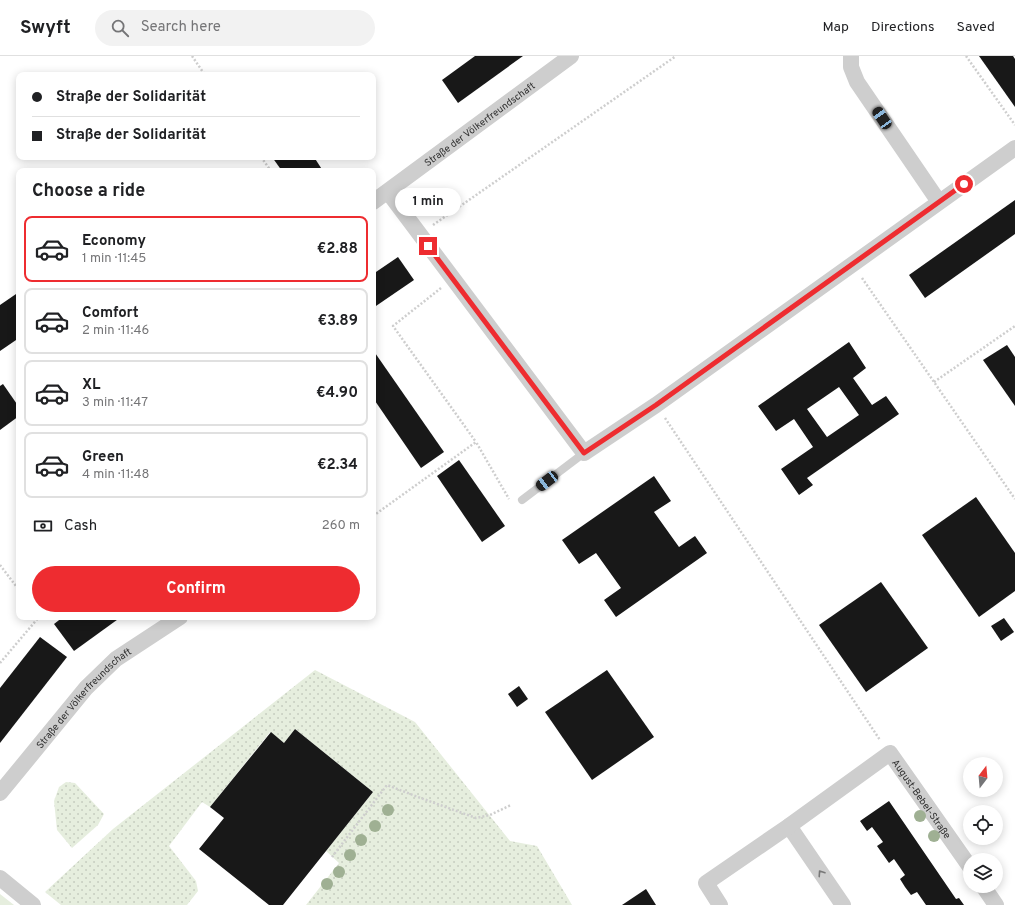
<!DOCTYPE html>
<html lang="en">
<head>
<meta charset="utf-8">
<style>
  :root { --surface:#fff; --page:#f2f2f2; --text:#202124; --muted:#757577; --line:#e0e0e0; --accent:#ee2c30 }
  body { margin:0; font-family:Overpass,sans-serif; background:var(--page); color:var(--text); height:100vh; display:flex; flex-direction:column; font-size:15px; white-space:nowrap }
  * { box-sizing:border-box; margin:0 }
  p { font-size:13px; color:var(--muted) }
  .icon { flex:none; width:22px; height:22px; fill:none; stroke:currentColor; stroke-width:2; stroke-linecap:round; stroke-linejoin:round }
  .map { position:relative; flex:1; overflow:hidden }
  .details { position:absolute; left:16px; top:112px; width:360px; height:452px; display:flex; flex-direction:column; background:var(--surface); border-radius:8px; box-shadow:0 2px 10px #0003 }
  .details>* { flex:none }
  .hud { position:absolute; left:16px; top:16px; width:360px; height:88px; border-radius:8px; box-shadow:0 2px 10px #0003; display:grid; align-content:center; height:88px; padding:0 16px; background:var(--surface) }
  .needle { width:26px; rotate:16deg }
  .fabs { position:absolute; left:963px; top:701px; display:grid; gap:8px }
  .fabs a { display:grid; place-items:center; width:40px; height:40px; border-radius:50%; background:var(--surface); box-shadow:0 2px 10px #0003; font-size:20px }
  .end { position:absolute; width:18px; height:18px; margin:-9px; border:5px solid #ee2c30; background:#fff; box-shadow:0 0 0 2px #fff }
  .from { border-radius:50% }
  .bubble { position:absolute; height:28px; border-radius:14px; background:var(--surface); box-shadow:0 2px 10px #0003; font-size:13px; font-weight:700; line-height:28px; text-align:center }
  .car { position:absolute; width:12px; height:24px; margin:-12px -6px; border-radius:5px; box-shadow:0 0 3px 1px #0007; background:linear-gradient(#222 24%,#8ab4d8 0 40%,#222 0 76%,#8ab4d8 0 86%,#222 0) }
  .hud b { display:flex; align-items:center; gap:14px; height:38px; font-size:15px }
  .hud b+b { border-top:1px solid var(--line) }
  .hud i { width:10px; height:10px; background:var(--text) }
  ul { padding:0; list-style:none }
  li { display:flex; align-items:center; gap:12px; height:66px; margin:0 8px 6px; padding:0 8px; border:2px solid var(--line); border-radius:8px }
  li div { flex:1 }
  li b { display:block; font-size:15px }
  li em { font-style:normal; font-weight:700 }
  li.current { border-color:var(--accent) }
  li>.icon { width:36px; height:36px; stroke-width:1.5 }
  h2 { padding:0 16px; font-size:18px; line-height:48px }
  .pay { display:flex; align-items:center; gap:10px; height:44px; padding:0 16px; font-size:15px }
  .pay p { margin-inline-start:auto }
  .button { display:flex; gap:8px; margin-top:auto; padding:8px 16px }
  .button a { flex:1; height:46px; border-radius:24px; background:var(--accent); color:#fff; font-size:16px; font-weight:700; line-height:46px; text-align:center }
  header { display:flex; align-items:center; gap:24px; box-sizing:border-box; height:56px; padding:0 20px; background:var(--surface); border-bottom:1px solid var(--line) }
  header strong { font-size:19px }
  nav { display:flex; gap:22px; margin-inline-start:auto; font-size:14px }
  .search { width:280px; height:36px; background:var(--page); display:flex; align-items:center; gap:10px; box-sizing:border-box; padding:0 14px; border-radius:22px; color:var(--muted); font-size:15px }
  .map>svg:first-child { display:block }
  .grass { fill:url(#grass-dots) }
  .garden { fill:#e6eede }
  .building { fill:#181818; fill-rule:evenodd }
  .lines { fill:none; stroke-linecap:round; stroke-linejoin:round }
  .path { stroke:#cecece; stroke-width:2.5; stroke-dasharray:2 2; stroke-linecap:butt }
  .service { stroke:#cecece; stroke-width:8 }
  .minor { stroke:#cecece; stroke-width:16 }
  .tree { fill:#9fb093 }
  .oneway { stroke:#787878 }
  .route { stroke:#ee2c30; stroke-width:5 }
  .labels { text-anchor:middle; stroke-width:4; stroke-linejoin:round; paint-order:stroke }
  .street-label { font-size:10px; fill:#313131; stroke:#fff }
</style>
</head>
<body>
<header>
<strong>Swyft</strong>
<div class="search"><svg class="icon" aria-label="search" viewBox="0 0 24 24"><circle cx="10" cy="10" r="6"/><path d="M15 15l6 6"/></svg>Search here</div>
<nav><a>Map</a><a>Directions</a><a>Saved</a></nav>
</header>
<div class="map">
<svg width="1015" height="849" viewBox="0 0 1015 849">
  <defs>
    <pattern id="grass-dots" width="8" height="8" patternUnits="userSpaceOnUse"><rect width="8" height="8" fill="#e6eede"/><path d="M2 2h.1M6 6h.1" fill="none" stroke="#c6cdbf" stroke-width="1.8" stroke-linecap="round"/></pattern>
  </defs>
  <rect width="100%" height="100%" fill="#fff"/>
  <!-- grass -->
  <g class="grass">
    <polygon points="315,614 415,666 510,785 537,790 572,849 306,849 339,807 326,795 373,736 295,673 284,687 270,676 210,751 202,746 169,790 196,825 198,835 187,849 61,849 45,836 113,773"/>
    <polygon points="66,726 75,727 104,758 98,769 72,792 57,774 54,745 59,731"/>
  </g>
  <!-- garden -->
  <polygon class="garden" points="0,838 14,849 0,849"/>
  <!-- building -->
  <g class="building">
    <polygon points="475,0 523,0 458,47 442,24"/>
    <polygon points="979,0 1013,0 1015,3 1015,51"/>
    <polygon points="272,101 314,101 323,115 282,115"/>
    <polygon points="1015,144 1015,178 925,242 909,219"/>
    <polygon points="398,201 414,224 373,252 373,218"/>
    <polygon points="19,236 19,282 0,295 0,249"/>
    <path d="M849,286L866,312L853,322L872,349L886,340L899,358L807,422L813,429L799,439L781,413L813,391L794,363L776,375L758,350ZM839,331L859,359L827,381L807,353Z"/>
    <polygon points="1007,289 1015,301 1015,350 983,304"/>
    <polygon points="373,294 444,396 421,412 373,342"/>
    <polygon points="3,328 19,351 19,360 0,374 0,330"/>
    <polygon points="459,404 505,470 482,486 437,420"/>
    <polygon points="654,420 671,445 654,456 679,491 695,480 707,497 616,561 604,544 621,532 596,497 579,508 562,484"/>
    <polygon points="976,441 1015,497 1015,535 979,561 922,479"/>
    <polygon points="881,526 928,592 866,636 819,569"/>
    <polygon points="63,561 121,561 74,595 54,568"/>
    <polygon points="1004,562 1014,576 1001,585 991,570"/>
    <polygon points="40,581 67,601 0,687 0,632"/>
    <polygon points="607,614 654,681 592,724 545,656"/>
    <polygon points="519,630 528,643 517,651 508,638"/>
    <polygon points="295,673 373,736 283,849 269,849 199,793 224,762 210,751 271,676 284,687"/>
    <polygon points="889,745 956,843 959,842 964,849 926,849 917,836 911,839 905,831 900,823 905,819 894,803 889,807 877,790 883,786 872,771 867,775 860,765"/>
    <polygon points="646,833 656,849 622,849"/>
  </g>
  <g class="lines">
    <!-- path -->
    <g class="path">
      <polyline points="192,0 205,19"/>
      <polyline points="966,0 1015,69"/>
      <polyline points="261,101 271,115"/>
      <polyline points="433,169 676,0"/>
      <polyline points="862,222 1015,443"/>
      <polyline points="441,232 393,270 476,386"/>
      <polyline points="934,326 1015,270"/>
      <polyline points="665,362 880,684"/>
      <polyline points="373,460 476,386 509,443"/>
      <polyline points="0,509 19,534"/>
      <polyline points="0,607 39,561"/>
      <polyline points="332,801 387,729 418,741 476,762 490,759 511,749"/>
    </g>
    <!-- service -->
    <polyline class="service" points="522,444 584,397"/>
    <!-- minor -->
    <g class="minor">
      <polyline points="851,0 851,11 857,26 939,146"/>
      <polyline points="388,136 584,397 656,349 1015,92"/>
      <path id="s1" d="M373,146L571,0"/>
      <path id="s2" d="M0,737L86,632L116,603L180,561"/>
      <polyline points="789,770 843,849"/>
      <polyline points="0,822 33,849"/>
      <polyline points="983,830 996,849"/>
      <path id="s3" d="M720,849L706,827L789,770L890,697L970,811"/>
    </g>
  </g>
  <!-- trees -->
  <g class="tree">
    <circle cx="388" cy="754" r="6"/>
    <circle cx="920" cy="760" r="6"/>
    <circle cx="375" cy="770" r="6"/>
    <circle cx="934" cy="780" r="6"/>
    <circle cx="361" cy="784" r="6"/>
    <circle cx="350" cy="799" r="6"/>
    <circle cx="339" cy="816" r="6"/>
    <circle cx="327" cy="828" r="6"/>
  </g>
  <!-- one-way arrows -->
  <defs><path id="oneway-chevron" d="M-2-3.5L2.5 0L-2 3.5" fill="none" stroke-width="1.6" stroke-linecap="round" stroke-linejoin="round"/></defs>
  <use class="oneway" href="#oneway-chevron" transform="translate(821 817) rotate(-124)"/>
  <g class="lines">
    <!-- route -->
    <polyline class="route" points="428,190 584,397 656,349 964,128"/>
  </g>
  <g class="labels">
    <!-- street labels -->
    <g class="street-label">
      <text dy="4" stroke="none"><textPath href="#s1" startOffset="132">Straße der Völkerfreundschaft</textPath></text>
      <text dy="4" stroke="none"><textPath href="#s2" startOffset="127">Straße der Völkerfreundschaft</textPath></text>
      <text dy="4" stroke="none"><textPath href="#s3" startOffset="307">August-Bebel-Straße</textPath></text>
    </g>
  </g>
</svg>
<div class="fabs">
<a><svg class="needle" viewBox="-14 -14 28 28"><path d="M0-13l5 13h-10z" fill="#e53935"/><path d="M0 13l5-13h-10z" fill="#757577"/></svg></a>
<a><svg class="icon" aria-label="locate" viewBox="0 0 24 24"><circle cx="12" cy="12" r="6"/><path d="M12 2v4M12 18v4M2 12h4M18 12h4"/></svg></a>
<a><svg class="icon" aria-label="layers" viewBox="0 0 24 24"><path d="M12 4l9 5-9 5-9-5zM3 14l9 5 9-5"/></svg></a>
</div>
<i class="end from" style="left:964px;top:128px"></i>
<i class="end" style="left:428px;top:190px"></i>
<div class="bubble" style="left:395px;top:132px;width:66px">1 min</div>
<i class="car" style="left:882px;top:62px;rotate:326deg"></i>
<i class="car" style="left:547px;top:425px;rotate:233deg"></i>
<div class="hud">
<b><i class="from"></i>Straße der Solidarität</b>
<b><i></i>Straße der Solidarität</b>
</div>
<section class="details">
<h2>Choose a ride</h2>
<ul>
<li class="current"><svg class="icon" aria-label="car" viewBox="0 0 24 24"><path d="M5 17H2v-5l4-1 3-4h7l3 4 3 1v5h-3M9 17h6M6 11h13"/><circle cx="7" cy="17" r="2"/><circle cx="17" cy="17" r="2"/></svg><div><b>Economy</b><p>1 min · 11:45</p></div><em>€2.88</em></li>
<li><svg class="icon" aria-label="car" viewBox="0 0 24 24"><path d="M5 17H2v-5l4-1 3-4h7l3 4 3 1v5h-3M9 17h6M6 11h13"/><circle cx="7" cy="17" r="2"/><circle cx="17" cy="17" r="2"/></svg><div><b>Comfort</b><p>2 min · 11:46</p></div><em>€3.89</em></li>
<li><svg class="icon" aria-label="car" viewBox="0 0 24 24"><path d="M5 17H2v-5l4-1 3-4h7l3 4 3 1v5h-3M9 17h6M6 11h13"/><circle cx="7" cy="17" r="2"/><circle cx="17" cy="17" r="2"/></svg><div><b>XL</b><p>3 min · 11:47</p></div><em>€4.90</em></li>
<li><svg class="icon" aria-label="car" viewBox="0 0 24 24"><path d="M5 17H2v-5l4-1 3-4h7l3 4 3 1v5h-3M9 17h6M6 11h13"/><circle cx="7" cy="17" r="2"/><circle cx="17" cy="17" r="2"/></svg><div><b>Green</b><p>4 min · 11:48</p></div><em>€2.34</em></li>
</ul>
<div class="pay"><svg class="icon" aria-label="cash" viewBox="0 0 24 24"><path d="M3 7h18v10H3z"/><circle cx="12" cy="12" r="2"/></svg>Cash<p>260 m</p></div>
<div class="button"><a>Confirm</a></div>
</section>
</div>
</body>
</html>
